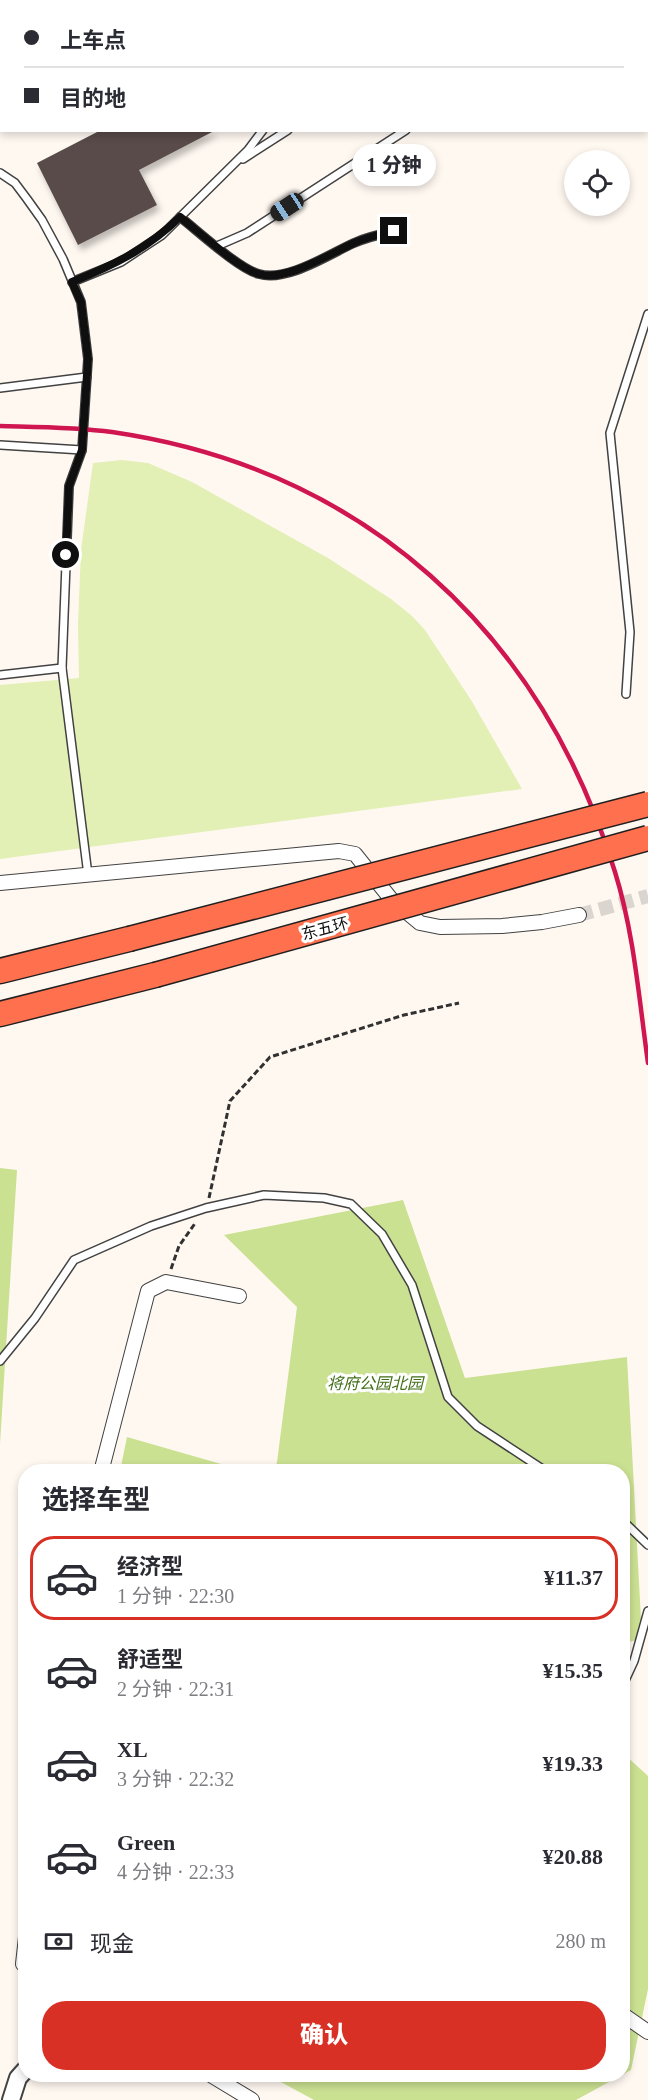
<!DOCTYPE html>
<html lang="zh">
<head>
<meta charset="utf-8">
<style>
  :root { --surface:#fff; --page:#f2f2f3; --text:#2b2b33; --muted:#7c7c81; --line:#e1e1e2; --accent:#d93025 }
  body { margin:0; font-family:"Times New Roman","Noto Sans SC",serif; background:var(--page); color:var(--text); height:100vh; display:flex; flex-direction:column; font-size:22px; white-space:nowrap }
  * { box-sizing:border-box; margin:0 }
  p { font-size:20px; color:var(--muted) }
  .icon { flex:none; width:33px; height:33px; fill:none; stroke:currentColor; stroke-width:2; stroke-linecap:round; stroke-linejoin:round }
  .map { position:relative; flex:1; overflow:hidden }
  .side { position:absolute; left:18px; top:1464px; width:612px; height:618px; display:flex; flex-direction:column; background:var(--surface); border-radius:24px; box-shadow:0 3px 9px #0003 }
  .side>* { flex:none }
  .guide { position:absolute; left:0px; top:0px; width:648px; height:132px; box-shadow:0 3px 9px #0003; display:grid; align-content:center; height:132px; padding:0 24px; background:var(--surface) }
  .tools { position:absolute; left:564px; top:150px; display:grid; gap:12px }
  .tools a { display:grid; place-items:center; width:66px; height:66px; border-radius:50%; background:var(--surface); box-shadow:0 3px 9px #0003; font-size:30px }
  .end { position:absolute; width:27px; height:27px; margin:-14px; border:8px solid #0f0f0f; background:#fff; box-shadow:0 0 0 3px #fff }
  .from { border-radius:50% }
  .bubble { position:absolute; height:42px; border-radius:21px; background:var(--surface); box-shadow:0 3px 9px #0003; font-size:20px; font-weight:800; line-height:42px; text-align:center }
  .car { position:absolute; width:18px; height:36px; margin:-18px -9px; border-radius:8px; box-shadow:0 0 4px 2px #0007; background:linear-gradient(#222 24%,#8ab4d8 0 40%,#222 0 76%,#8ab4d8 0 86%,#222 0) }
  .guide b { display:flex; align-items:center; gap:21px; height:57px; font-size:22px }
  .guide b+b { border-top:2px solid var(--line) }
  .guide i { width:15px; height:15px; background:var(--text) }
  ul { padding:0; list-style:none }
  li { display:flex; align-items:center; gap:18px; height:84px; margin:0 12px 9px; padding:0 12px; border:3px solid transparent; border-radius:24px }
  li div { flex:1 }
  li b { display:block; font-size:22px }
  li em { font-style:normal; font-weight:800 }
  li.active { border-color:var(--accent) }
  li>.icon { width:54px; height:54px; stroke-width:1.5 }
  h2 { padding:0 24px; font-size:27px; line-height:72px }
  .pay { display:flex; align-items:center; gap:15px; height:66px; padding:0 24px; font-size:22px }
  .pay p { margin-inline-start:auto }
  .primary-button { display:flex; gap:12px; margin-top:auto; padding:12px 24px }
  .primary-button a { flex:1; height:69px; border-radius:24px; background:var(--accent); color:#fff; font-size:24px; font-weight:800; line-height:69px; text-align:center }
  .map>svg:first-child { display:block }
  .green { fill:#e2efb5 }
  .forest { fill:#cbe192 }
  .building { fill:#594c4a; filter:url(#shadow) }
  .lines { fill:none; stroke-linecap:round; stroke-linejoin:round }
  .minor-tunnel { stroke:#dbd5cf; stroke-width:14; stroke-dasharray:14 7; stroke-linecap:butt }
  .service-casing { stroke:#424242; stroke-width:10 }
  .minor-casing { stroke:#424242; stroke-width:16 }
  .tertiary-casing { stroke:#424242; stroke-width:20 }
  .motorway-casing { stroke:#202020; stroke-width:27 }
  .path { stroke:#313131; stroke-width:3; stroke-dasharray:6 3; stroke-linecap:butt }
  .service { stroke:#fff; stroke-width:7 }
  .minor { stroke:#fff; stroke-width:14 }
  .tertiary { stroke:#fff; stroke-width:16 }
  .motorway { stroke:#ff704f; stroke-width:24 }
  .rail { stroke:#d01650; stroke-width:4.5 }
  .motorway-bridge-casing { stroke:#202020; stroke-width:27; stroke-linecap:butt }
  .motorway-bridge { stroke:#ff704f; stroke-width:24 }
  .route { stroke:#0f0f0f; stroke-width:8 }
  .labels { text-anchor:middle; stroke-width:6; stroke-linejoin:round; paint-order:stroke }
  .street-label { font-size:16px; fill:#0f0f0f; stroke:#fff }
  .park-label { font-size:16px; font-style:italic; fill:#416f17; stroke:#fff }
</style>
</head>
<body>
<div class="map">
<svg width="648" height="2100" viewBox="0 0 648 2100">
  <defs>
    <filter id="shadow"><feDropShadow dx="3" dy="5.5" stdDeviation="3" flood-color="#0004"/></filter>
  </defs>
  <rect width="100%" height="100%" fill="#fff8f1"/>
  <!-- green -->
  <polygon class="green" points="122,460 148,463 192,482 328,558 391,599 412,616 425,630 471,700 522,789 0,859 0,685 79,678 78,625 81,550 93,463"/>
  <!-- forest -->
  <g class="forest">
    <polygon points="0,1168 17,1170 0,1444"/>
    <polygon points="403,1200 465,1378 627,1357 642,1638 623,1644 622,1472 274,1471 277,1462 297,1307 224,1235"/>
    <polygon points="127,1437 242,1470 241,1471 120,1471"/>
    <polygon points="623,1753 648,1776 648,1989 631,2070 576,2100 314,2100 268,2075 622,2074"/>
  </g>
  <!-- building -->
  <polygon class="building" points="101,130 216,130 139,170 157,205 78,245 37,163"/>
  <g class="lines">
    <!-- minor-tunnel -->
    <polyline class="minor-tunnel" points="579,915 648,896"/>
    <!-- service casing -->
    <g class="service-casing">
      <g id="service">
        <polyline points="403,2 405,0"/>
        <polyline points="486,2 488,0"/>
        <polyline points="606,2 608,0"/>
        <polyline points="243,159 288,130"/>
        <polyline points="0,173 15,183 27,199 42,220 63,259 81,302 88,359 82,450 69,486 62,668 88,875"/>
        <path d="M180,217C198,231 239,269 259,274C288,282 329,254 354,243C367,237 381,234 395,231"/>
        <polyline points="217,246 247,233 406,130"/>
        <polyline points="72,282 121,262 162,235 248,150 263,130"/>
        <polyline points="0,388 87,377"/>
        <polyline points="0,445 82,450"/>
        <polyline points="0,675 62,668"/>
        <polyline points="626,694 630,632 610,433 648,314"/>
        <polyline points="0,1361 35,1318 74,1260 151,1226 206,1208 264,1195 324,1198 351,1204 382,1234 412,1285 448,1397 477,1426 547,1472"/>
        <polyline points="622,1520 648,1545"/>
        <polyline points="622,1687 634,1661 648,1611"/>
      </g>
    </g>
    <!-- minor casing -->
    <g class="minor-casing">
      <g id="minor">
        <polyline points="0,883 339,851 355,854 391,899 420,923 440,927 502,926 542,922 579,915"/>
        <polyline points="101,1472 148,1291 166,1282 239,1296"/>
        <polyline points="26,1937 23,1964 26,1966"/>
        <polyline points="622,2014 648,2032"/>
        <polyline points="209,2074 252,2100"/>
      </g>
    </g>
    <!-- tertiary casing -->
    <g class="tertiary-casing">
      <polyline id="tertiary" points="11,2100 18,2078 26,2069"/>
    </g>
    <!-- motorway casing -->
    <g class="motorway-casing">
      <g id="motorway">
        <polyline points="0,971 129,939"/>
        <polyline points="0,1014 155,975"/>
      </g>
    </g>
    <!-- path -->
    <g class="path">
      <polyline points="23,0 23,2"/>
      <polyline points="0,101 2,100"/>
      <polyline points="209,1198 230,1101 270,1057 404,1015 459,1003"/>
      <polyline points="171,1269 179,1246 196,1222"/>
    </g>
    <!-- service -->
    <use href="#service" class="service"/>
    <!-- minor -->
    <use href="#minor" class="minor"/>
    <!-- tertiary -->
    <use href="#tertiary" class="tertiary"/>
    <!-- motorway -->
    <use href="#motorway" class="motorway"/>
    <!-- rail -->
    <g class="rail">
      <polyline points="265,2 268,0"/>
      <polyline points="0,129 2,128"/>
      <path d="M0,426C37,427 75,427 112,432C364,469 541,631 615,872C634,933 639,999 648,1063"/>
    </g>
    <!-- motorway-bridge casing -->
    <g class="motorway-bridge-casing">
      <g id="motorway-bridge">
        <polyline points="129,939 648,804"/>
        <polyline points="155,975 648,838"/>
      </g>
    </g>
    <!-- motorway-bridge -->
    <use href="#motorway-bridge" class="motorway-bridge"/>
  </g>
  <g class="lines">
    <!-- route -->
    <path class="route" d="M66,555L69,486L82,450L88,359L81,302L72,282C114,265 147,249 180,217C198,231 239,269 259,274C287,282 329,254 354,243C367,237 381,234 394,231"/>
  </g>
  <g class="labels">
    <!-- street labels -->
    <g class="street-label">
      <text transform="translate(325 928) rotate(-15)" y="6">东五环</text>
    </g>
    <!-- park labels -->
    <g class="park-label">
      <text x="375" y="1389">将府公园北园</text>
    </g>
  </g>
</svg>
<div class="tools">
<a><svg class="icon" aria-label="locate" viewBox="0 0 24 24"><circle cx="12" cy="12" r="6"/><path d="M12 2v4M12 18v4M2 12h4M18 12h4"/></svg></a>
</div>
<i class="end from" style="left:66px;top:555px"></i>
<i class="end" style="left:394px;top:231px"></i>
<div class="bubble" style="left:352px;top:144px;width:84px">1 分钟</div>
<i class="car" style="left:287px;top:207px;rotate:237deg"></i>
<div class="guide">
<b><i class="from"></i>上车点</b>
<b><i></i>目的地</b>
</div>
<section class="side">
<h2>选择车型</h2>
<ul>
<li class="active"><svg class="icon" aria-label="car" viewBox="0 0 24 24"><path d="M5 17H2v-5l4-1 3-4h7l3 4 3 1v5h-3M9 17h6M6 11h13"/><circle cx="7" cy="17" r="2"/><circle cx="17" cy="17" r="2"/></svg><div><b>经济型</b><p>1 分钟 · 22:30</p></div><em>¥11.37</em></li>
<li><svg class="icon" aria-label="car" viewBox="0 0 24 24"><path d="M5 17H2v-5l4-1 3-4h7l3 4 3 1v5h-3M9 17h6M6 11h13"/><circle cx="7" cy="17" r="2"/><circle cx="17" cy="17" r="2"/></svg><div><b>舒适型</b><p>2 分钟 · 22:31</p></div><em>¥15.35</em></li>
<li><svg class="icon" aria-label="car" viewBox="0 0 24 24"><path d="M5 17H2v-5l4-1 3-4h7l3 4 3 1v5h-3M9 17h6M6 11h13"/><circle cx="7" cy="17" r="2"/><circle cx="17" cy="17" r="2"/></svg><div><b>XL</b><p>3 分钟 · 22:32</p></div><em>¥19.33</em></li>
<li><svg class="icon" aria-label="car" viewBox="0 0 24 24"><path d="M5 17H2v-5l4-1 3-4h7l3 4 3 1v5h-3M9 17h6M6 11h13"/><circle cx="7" cy="17" r="2"/><circle cx="17" cy="17" r="2"/></svg><div><b>Green</b><p>4 分钟 · 22:33</p></div><em>¥20.88</em></li>
</ul>
<div class="pay"><svg class="icon" aria-label="cash" viewBox="0 0 24 24"><path d="M3 7h18v10H3z"/><circle cx="12" cy="12" r="2"/></svg>现金<p>280 m</p></div>
<div class="primary-button"><a>确认</a></div>
</section>
</div>
</body>
</html>
